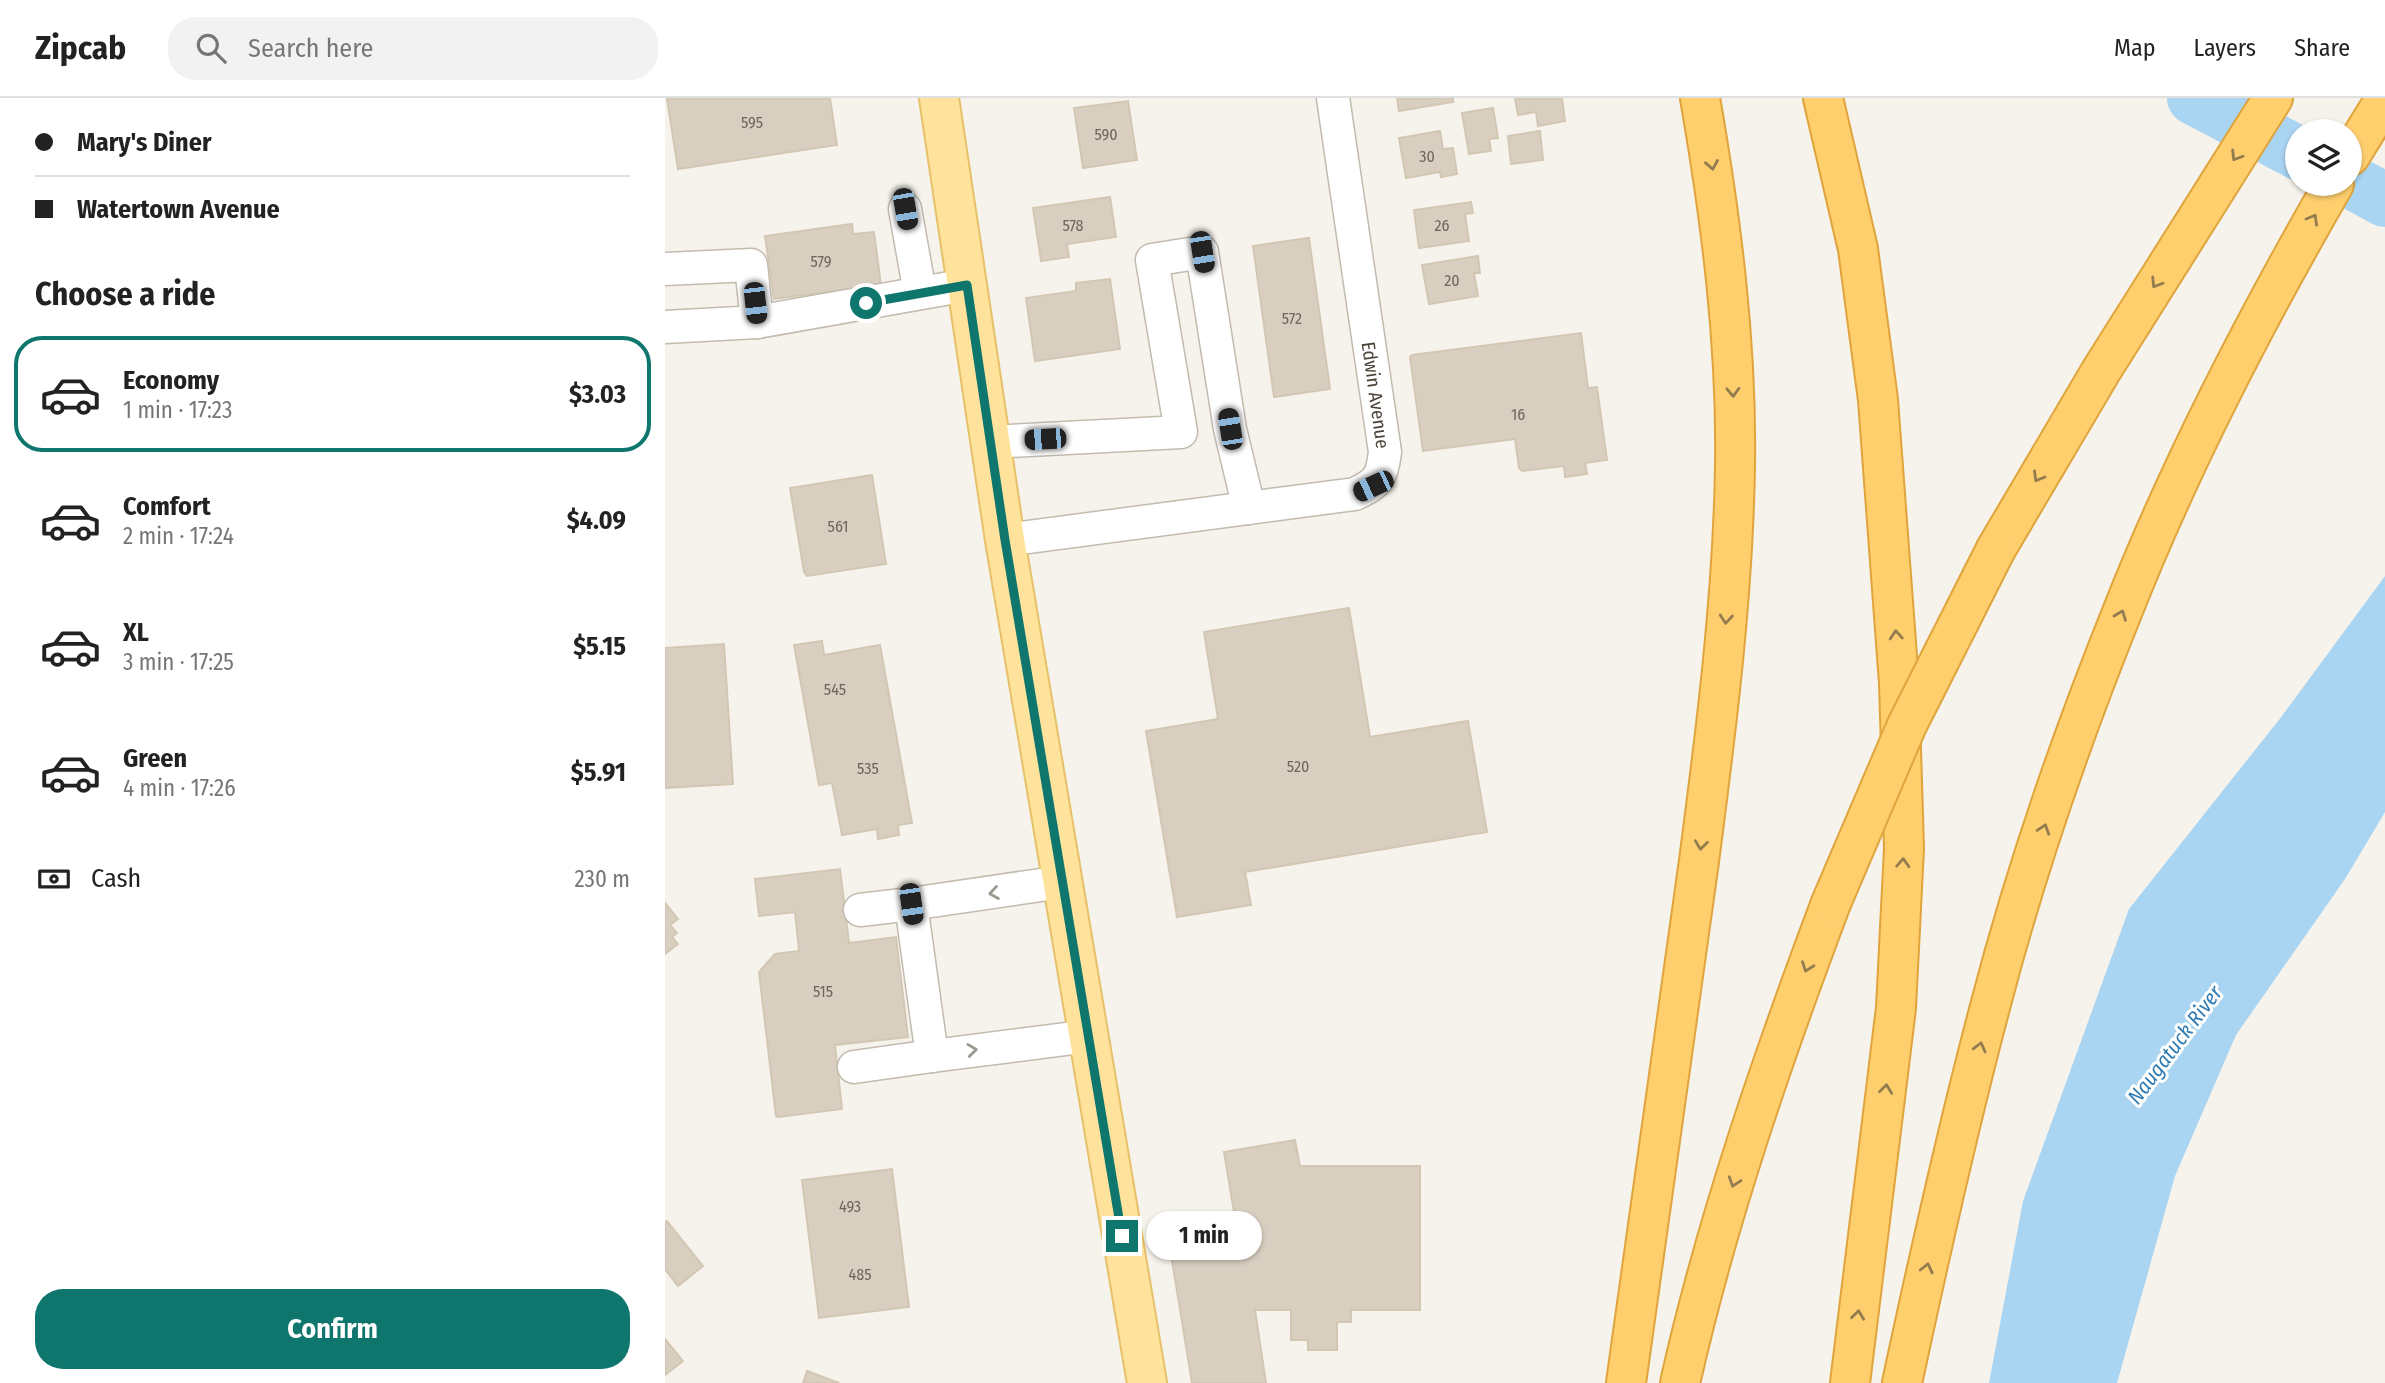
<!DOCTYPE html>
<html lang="en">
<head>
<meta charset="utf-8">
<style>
  :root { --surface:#fff; --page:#f2f2f2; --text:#222; --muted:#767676; --line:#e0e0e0; --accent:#0f766e }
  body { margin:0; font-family:"Fira Sans Condensed",sans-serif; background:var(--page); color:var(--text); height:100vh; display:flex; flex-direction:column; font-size:26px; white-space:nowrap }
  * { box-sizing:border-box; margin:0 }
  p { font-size:23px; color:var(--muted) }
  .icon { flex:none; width:38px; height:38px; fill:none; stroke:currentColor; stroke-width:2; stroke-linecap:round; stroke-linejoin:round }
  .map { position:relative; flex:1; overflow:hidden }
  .drawer { display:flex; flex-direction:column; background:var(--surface); width:665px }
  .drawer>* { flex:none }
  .top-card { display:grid; align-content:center; height:154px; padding:0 35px; background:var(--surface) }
  .fabs { position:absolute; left:1620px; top:21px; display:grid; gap:14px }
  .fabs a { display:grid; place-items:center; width:77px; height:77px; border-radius:50%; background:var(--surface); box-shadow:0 2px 5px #0004; font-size:35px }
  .end { position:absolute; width:32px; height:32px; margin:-16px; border:9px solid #0f766e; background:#fff; box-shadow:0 0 0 4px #fff }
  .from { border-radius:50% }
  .bubble { position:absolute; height:49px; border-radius:24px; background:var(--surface); box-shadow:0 2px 5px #0004; font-size:23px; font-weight:700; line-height:49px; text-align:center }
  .car { position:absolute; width:21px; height:42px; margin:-21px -10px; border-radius:9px; box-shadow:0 0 5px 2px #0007; background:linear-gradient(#222 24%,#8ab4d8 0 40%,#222 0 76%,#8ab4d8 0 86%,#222 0) }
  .top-card b { display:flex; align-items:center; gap:24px; height:66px; font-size:26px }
  .top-card b+b { border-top:2px solid var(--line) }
  .top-card i { width:18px; height:18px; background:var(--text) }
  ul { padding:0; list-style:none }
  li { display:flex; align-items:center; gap:21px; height:116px; margin:0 14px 10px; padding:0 21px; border:4px solid transparent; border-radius:28px }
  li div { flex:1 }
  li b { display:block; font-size:26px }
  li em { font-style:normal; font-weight:700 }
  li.selected { border-color:var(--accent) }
  li>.icon { width:63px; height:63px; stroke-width:1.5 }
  h2 { padding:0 35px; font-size:32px; line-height:84px }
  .pay { display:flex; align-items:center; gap:18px; height:77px; padding:0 35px; font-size:26px }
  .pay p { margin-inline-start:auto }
  .cta { display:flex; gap:14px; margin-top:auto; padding:14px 35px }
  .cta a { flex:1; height:80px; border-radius:28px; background:var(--accent); color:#fff; font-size:28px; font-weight:700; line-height:80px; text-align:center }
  header { display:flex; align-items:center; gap:42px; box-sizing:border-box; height:98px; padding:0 35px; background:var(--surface); border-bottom:2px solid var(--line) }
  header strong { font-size:33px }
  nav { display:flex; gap:38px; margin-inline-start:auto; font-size:24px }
  .search { width:490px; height:63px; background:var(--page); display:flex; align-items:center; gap:18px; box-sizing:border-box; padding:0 24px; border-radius:28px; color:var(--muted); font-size:26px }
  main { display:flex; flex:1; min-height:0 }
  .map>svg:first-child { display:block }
  .water { fill:#a9d4f2 }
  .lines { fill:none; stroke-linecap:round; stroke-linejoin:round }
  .river { stroke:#a9d4f2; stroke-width:54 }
  .building { fill:#d8cfc1; stroke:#d3c7b4; stroke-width:2 }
  .minor-casing { stroke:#c2bbae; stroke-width:35 }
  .major-casing { stroke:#e6c16a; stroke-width:42 }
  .highway-casing { stroke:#e0a43c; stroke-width:42 }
  .minor { stroke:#fff; stroke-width:32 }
  .major { stroke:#ffe39c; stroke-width:38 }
  .highway { stroke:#ffcf6e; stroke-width:38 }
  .highway-bridge-casing { stroke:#e0a43c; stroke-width:42; stroke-linecap:butt }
  .highway-bridge { stroke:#ffcf6e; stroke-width:38 }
  .oneway { stroke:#937c4e }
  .oneway2 { stroke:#9c9892 }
  .route { stroke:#0f766e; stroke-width:9 }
  .labels { text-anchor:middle; stroke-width:6; stroke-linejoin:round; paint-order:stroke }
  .number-label { font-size:16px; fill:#6e675b }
  .street-label { font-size:19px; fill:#4b4439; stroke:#fff }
  .water-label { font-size:21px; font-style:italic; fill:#2e7ab2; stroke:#fff }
</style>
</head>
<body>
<header>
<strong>Zipcab</strong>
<div class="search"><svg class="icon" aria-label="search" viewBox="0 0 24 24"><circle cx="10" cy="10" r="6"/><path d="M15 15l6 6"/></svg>Search here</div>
<nav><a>Map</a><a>Layers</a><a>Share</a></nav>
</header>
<main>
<section class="drawer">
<div class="top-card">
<b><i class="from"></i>Mary's Diner</b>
<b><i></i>Watertown Avenue</b>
</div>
<h2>Choose a ride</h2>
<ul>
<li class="selected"><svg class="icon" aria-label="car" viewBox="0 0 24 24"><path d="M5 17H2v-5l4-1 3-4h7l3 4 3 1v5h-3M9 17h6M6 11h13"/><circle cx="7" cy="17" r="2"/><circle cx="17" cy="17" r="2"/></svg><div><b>Economy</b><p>1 min · 17:23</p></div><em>$3.03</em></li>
<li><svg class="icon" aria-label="car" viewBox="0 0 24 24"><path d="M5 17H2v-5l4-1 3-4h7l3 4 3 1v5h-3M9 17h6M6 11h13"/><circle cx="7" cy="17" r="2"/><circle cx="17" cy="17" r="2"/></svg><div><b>Comfort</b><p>2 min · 17:24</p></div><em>$4.09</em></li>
<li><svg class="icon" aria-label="car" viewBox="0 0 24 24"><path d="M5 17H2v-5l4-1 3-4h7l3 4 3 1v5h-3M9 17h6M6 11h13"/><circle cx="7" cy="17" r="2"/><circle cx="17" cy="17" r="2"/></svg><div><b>XL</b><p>3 min · 17:25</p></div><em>$5.15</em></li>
<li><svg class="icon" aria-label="car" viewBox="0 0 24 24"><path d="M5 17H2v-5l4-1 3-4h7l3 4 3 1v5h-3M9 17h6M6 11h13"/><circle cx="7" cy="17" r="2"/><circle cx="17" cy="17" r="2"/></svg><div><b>Green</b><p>4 min · 17:26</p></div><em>$5.91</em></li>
</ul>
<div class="pay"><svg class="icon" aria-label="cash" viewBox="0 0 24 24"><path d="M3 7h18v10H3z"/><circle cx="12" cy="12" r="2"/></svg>Cash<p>230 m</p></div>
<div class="cta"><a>Confirm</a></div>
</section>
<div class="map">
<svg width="1720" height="1285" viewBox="0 0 1720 1285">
  <rect width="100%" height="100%" fill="#f6f3ec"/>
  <!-- water -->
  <polygon class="water" points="1720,478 1720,714 1680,781 1571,937 1510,1078 1452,1285 1324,1285 1358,1103 1464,811 1617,618"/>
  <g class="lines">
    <!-- river -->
    <g class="river">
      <polyline points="1529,0 1633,55"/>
      <polyline points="1685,83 1720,102"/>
    </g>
  </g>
  <!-- building -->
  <g class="building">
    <polygon points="165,0 172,47 13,71 2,1"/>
    <polygon points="732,0 788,0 788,4 734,13"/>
    <polygon points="850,0 897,0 900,23 873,28 871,14 853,17"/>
    <polygon points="463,3 472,62 418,70 409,10"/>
    <polygon points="828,10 833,40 824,41 826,53 804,56 797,15"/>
    <polygon points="775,33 778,51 788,50 792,76 776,79 775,74 741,80 734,40"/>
    <polygon points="875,33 878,62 846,66 843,38"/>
    <polygon points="445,99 451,139 402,146 404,159 376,163 368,110"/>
    <polygon points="806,104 808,115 800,116 804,143 754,150 749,112"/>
    <polygon points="187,126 188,136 209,134 216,187 109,201 100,138"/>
    <polygon points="644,140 665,291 609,299 588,148"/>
    <polygon points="813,158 815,175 809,175 813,198 764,206 757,167"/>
    <polygon points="445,181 455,251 370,263 361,200 411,193 411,185"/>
    <polygon points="916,235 923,290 932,289 942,362 920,365 922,376 900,379 899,368 857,373 854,370 850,341 758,353 745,259 747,257"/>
    <polygon points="207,377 221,466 142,478 139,474 125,390"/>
    <polygon points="684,510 705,639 803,623 822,734 580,774 586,807 512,819 481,633 553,621 539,534"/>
    <polygon points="157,543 159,557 215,547 247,725 233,727 234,737 213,741 212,731 177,737 167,685 154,687 129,547"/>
    <polygon points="59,546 68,686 0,690 0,550"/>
    <polygon points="175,771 184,845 231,839 243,939 170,947 177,1011 113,1019 111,1018 94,874 110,856 134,853 130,814 94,818 90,781"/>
    <polygon points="0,805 13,821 5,827 12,835 7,839 13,846 0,856"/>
    <polygon points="630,1042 635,1068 755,1068 755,1212 686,1212 686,1224 672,1224 672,1252 643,1252 643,1242 626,1242 626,1212 590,1212 601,1285 527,1285 503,1138 573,1138 559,1054"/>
    <polygon points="227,1071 244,1209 154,1220 137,1082"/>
    <polygon points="2,1123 38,1168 13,1188 0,1171 0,1125"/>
    <polygon points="0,1241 18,1263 0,1277"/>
    <polygon points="142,1273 174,1285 138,1285"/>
  </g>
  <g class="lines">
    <!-- minor casing -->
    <g class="minor-casing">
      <g id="minor">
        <polyline points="240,111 255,195"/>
        <polyline points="0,171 86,167 92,224 0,229"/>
        <polyline points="92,224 302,187"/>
        <polyline points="325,344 516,334 487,162 537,154 565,331 584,410"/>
        <path d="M340,442L690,396C713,385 717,380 720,354L668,0"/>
        <polyline points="396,784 246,806 267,958 424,938"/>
        <polyline points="195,812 246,806"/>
        <polyline points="189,969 267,958"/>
      </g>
    </g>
    <!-- major casing -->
    <g class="major-casing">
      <polyline id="major" points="274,0 340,442 482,1285"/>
    </g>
    <!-- highway casing -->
    <g class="highway-casing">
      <g id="highway">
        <polyline points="1158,0 1193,151 1213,302 1234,585 1239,750 1231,910 1185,1285"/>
        <polyline points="1685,58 1720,1"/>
        <polyline points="1331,451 1436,273 1608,0"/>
        <path d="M961,1285C986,1111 1011,937 1034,763C1051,633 1068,500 1070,368C1072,245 1056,121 1035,0"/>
        <path d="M1015,1285C1052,1121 1107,962 1166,805"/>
        <path d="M1237,1285C1264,1159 1292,1033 1325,909C1360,774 1406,641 1458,512C1516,365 1590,223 1669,86"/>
      </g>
    </g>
    <!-- minor -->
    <use href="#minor" class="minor"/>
    <!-- major -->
    <use href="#major" class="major"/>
    <!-- highway -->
    <use href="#highway" class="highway"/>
    <!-- highway-bridge casing -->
    <g class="highway-bridge-casing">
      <polyline id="highway-bridge" points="1166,805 1242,627 1331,451"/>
    </g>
    <!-- highway-bridge -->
    <use href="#highway-bridge" class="highway-bridge"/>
  </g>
  <!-- one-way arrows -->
  <defs><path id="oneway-chevron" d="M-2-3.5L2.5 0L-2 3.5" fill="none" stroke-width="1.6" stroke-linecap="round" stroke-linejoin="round" transform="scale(1.75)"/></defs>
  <g class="oneway">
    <use href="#oneway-chevron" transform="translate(1571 58) rotate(122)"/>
    <use href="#oneway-chevron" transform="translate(1047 67) rotate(80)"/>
    <use href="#oneway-chevron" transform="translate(1648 121) rotate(-60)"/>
    <use href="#oneway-chevron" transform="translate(1491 185) rotate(122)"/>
    <use href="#oneway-chevron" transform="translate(1068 294) rotate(88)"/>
    <use href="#oneway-chevron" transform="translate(1373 379) rotate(120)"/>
    <use href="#oneway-chevron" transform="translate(1456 517) rotate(-69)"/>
    <use href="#oneway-chevron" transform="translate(1061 521) rotate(95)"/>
    <use href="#oneway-chevron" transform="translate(1231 537) rotate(-94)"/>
    <use href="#oneway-chevron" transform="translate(1379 731) rotate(-72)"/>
    <use href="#oneway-chevron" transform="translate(1036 747) rotate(97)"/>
    <use href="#oneway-chevron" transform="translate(1238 765) rotate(-87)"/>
    <use href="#oneway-chevron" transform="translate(1142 869) rotate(110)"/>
    <use href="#oneway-chevron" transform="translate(1315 949) rotate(-76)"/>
    <use href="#oneway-chevron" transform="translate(1221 991) rotate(-83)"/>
    <use href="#oneway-chevron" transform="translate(1069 1084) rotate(108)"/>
    <use href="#oneway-chevron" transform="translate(1262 1170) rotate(-77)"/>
    <use href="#oneway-chevron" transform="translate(1193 1217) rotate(-83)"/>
  </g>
  <g class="oneway2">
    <use href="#oneway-chevron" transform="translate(329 795) rotate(171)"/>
    <use href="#oneway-chevron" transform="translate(307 952) rotate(-7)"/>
  </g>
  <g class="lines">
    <!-- route -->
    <polyline class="route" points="201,205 302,187 340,442 457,1138"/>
  </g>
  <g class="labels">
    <!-- number labels -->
    <g class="number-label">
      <text x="87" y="30">595</text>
      <text x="441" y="42">590</text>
      <text x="762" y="64">30</text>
      <text x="408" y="133">578</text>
      <text x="777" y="133">26</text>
      <text x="156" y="169">579</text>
      <text x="787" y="188">20</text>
      <text x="627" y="226">572</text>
      <text x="853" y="322">16</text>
      <text x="173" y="434">561</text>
      <text x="170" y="597">545</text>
      <text x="633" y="674">520</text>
      <text x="203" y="676">535</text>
      <text x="158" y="899">515</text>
      <text x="185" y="1114">493</text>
      <text x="195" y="1182">485</text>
    </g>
    <!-- street labels -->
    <g class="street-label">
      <text transform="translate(711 297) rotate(82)" y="7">Edwin Avenue</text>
    </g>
    <!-- water labels -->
    <g class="water-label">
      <text transform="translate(1510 947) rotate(-53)" y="7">Naugatuck River</text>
    </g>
  </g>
</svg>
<div class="fabs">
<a><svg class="icon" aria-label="layers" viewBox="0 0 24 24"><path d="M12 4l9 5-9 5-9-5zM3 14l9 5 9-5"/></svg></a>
</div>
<i class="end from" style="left:201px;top:205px"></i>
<i class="end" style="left:457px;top:1138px"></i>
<div class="bubble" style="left:481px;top:1113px;width:116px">1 min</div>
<i class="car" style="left:240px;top:111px;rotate:170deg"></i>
<i class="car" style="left:537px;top:154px;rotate:171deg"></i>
<i class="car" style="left:90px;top:205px;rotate:174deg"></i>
<i class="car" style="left:565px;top:331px;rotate:351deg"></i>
<i class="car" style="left:380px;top:341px;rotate:267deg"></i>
<i class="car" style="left:708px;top:388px;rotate:245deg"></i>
<i class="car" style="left:246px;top:806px;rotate:172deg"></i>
</div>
</main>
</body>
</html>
